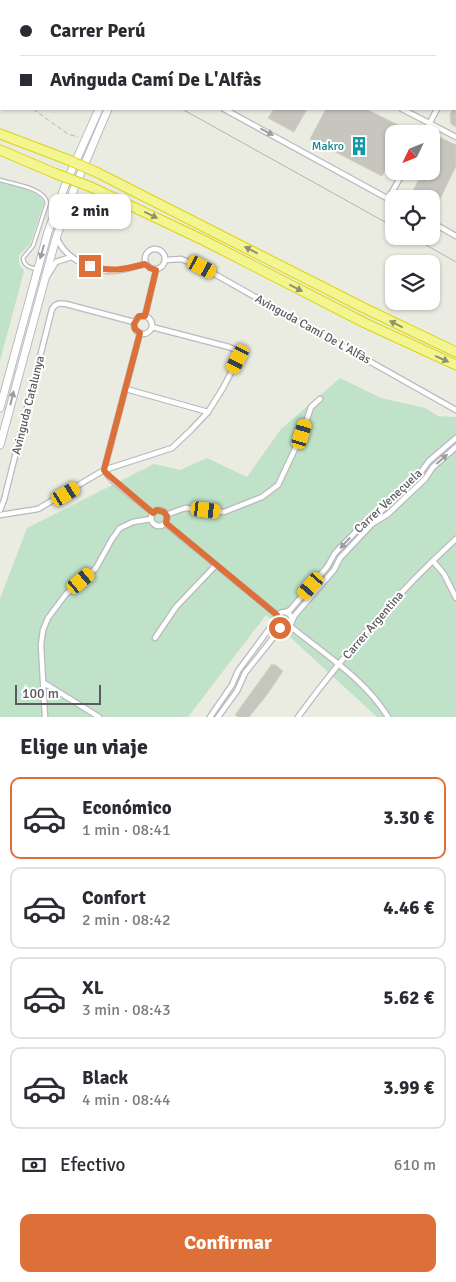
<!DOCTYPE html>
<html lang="es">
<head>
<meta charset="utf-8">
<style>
  :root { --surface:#fff; --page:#f2f2f3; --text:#2b2b33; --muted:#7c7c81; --line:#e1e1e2; --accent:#dc7038 }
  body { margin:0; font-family:Signika,sans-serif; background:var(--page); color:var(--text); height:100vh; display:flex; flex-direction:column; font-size:19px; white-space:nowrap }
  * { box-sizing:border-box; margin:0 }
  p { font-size:16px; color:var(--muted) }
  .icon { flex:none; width:28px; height:28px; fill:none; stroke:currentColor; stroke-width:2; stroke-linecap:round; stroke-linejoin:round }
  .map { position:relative; height:717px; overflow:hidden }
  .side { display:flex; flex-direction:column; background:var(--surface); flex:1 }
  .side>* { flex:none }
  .hud { position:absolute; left:0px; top:0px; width:456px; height:110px; box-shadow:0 1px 4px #0004; display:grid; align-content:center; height:110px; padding:0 20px; background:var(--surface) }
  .needle { width:32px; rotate:227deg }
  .buttons { position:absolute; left:385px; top:125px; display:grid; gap:10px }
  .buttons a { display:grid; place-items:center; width:55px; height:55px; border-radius:10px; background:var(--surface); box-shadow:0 1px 4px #0004; font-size:25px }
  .scale { position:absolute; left:15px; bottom:12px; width:86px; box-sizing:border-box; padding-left:5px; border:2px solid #5a5b61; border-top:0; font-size:14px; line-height:18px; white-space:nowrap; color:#5a5b61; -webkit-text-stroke:4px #fff; paint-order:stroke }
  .end { position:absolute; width:22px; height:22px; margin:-11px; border:6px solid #dc7038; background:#fff; box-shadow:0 0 0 2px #fff }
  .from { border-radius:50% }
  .bubble { position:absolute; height:35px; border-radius:10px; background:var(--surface); box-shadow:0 1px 4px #0004; font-size:16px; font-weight:700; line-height:35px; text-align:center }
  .car { position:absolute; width:15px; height:30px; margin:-15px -8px; border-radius:6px; box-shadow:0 0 4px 1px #0007; background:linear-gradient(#f5c518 24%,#345 0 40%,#f5c518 0 76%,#345 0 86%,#f5c518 0) }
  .hud b { display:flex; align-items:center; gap:18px; height:48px; font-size:19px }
  .hud b+b { border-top:1px solid var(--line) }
  .hud i { width:12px; height:12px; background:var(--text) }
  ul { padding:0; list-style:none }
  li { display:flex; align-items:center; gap:15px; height:82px; margin:0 10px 8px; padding:0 10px; border:2px solid var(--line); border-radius:10px }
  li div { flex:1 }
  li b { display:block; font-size:19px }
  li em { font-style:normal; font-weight:700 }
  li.selected { border-color:var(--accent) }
  li>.icon { width:45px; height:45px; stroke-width:1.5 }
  h2 { padding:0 20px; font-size:22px; line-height:60px }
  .pay { display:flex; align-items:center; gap:12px; height:55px; padding:0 20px; font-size:19px }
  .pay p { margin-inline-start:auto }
  .primary-button { display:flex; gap:10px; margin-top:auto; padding:10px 20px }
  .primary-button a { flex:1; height:58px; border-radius:10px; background:var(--accent); color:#fff; font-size:20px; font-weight:700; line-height:58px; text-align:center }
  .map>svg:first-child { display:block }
  .green { fill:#bfe2c9 }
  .building { fill:#c7c6be; stroke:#d0cfc0 }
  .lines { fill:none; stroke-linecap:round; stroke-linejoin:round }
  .lane-casing { stroke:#b9b9bf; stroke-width:5 }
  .street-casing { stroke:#b9b9bf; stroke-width:7 }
  .secondary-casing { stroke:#babbc2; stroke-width:9 }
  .highway-casing { stroke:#dcd411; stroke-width:11 }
  .path { stroke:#99c2af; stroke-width:1; stroke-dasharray:5 2.5; stroke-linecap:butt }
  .lane { stroke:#fff; stroke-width:2.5 }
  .street { stroke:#fff; stroke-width:4.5 }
  .secondary { stroke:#fff; stroke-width:7 }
  .highway { stroke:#f3f590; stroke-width:9 }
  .tram { stroke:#b4b4b5; stroke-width:1 }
  .highway-bridge-casing { stroke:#dcd411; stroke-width:11; stroke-linecap:butt }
  .highway-bridge { stroke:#f3f590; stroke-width:9 }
  .oneway { fill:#9c9da0 }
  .oneway2 { fill:#909171 }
  .route { stroke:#dc7038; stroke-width:6 }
  .labels { text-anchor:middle; stroke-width:4; stroke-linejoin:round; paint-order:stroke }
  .culture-label { font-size:12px; fill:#0d838f; stroke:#fff; text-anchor:end }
  .street-label { font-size:12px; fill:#5a5b61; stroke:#fff }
</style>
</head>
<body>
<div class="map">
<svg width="456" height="717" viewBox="0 0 456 717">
  <rect width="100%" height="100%" fill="#ebece1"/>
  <!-- green -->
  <g class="green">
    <path d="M0,182C12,185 41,190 44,203L30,244L19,255V264L24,271L0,361Z"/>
    <polygon points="340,378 381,398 425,408 438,416 456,417 456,717 377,717 266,615 188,717 0,717 0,599 27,528 154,464 180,470 207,458 247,477 281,429"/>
  </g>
  <!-- building -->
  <g class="building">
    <polygon points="456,103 456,127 451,124 450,115 453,109 455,109"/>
    <polygon points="274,109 307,109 294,132 268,118"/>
    <polygon points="326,109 366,109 406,129 404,134 394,134 394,153 382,176 310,139"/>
    <polygon points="439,137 456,145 456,166 435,209 431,207 431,199 414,199 410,197 423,171 431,171 431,153"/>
    <polygon points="272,664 273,666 274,664 283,671 266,696 249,717 238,717 235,715"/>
  </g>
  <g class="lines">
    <!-- lane casing -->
    <g class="lane-casing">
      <path id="lane" d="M0,180C13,184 45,188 47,203L33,246L23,258C24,266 29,267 36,269"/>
    </g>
    <!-- street casing -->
    <g class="street-casing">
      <g id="street">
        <polyline points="28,0 30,1"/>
        <polyline points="356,0 358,1"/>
        <polyline points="364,0 366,1"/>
        <polyline points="138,1 139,0"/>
        <polyline points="187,1 188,0"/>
        <polyline points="455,51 456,52"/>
        <polyline points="455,57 456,57"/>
        <polyline points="455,76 456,74"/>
        <polyline points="224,109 394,202"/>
        <polyline points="402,109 456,137"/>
        <polyline points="424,134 437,109"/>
        <polyline points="388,199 404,171"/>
        <polyline points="431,222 456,236"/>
        <path d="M57,238C64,257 88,269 107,271C120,272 133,267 145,264"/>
        <circle cx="155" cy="259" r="10"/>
        <polyline points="165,260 181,259 202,267 456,410"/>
        <polyline points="48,275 56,262 71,257"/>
        <circle cx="143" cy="325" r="9"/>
        <polyline points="145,316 156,270"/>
        <polyline points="140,333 104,470 112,480 153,513"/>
        <polyline points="126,389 208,412"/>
        <path d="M0,510L4,500L52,309C56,303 59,303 66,304L134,322"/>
        <circle cx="159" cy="518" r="8"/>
        <polyline points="0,515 38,509 104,470 172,448 191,430 208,412 223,388 238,359 240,354 238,351 229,347 152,327"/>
        <polyline points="166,515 185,508 224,512 262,497 278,485 302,434 311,407 320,399"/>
        <polyline points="165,523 277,615"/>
        <polyline points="433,561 444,574 456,598"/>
        <circle cx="284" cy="620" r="8"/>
        <polyline points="286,612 290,610 327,567 335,553 366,521 382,510 418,476 429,461 456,438"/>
        <polyline points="292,621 295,615 334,570 340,558 372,524 388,514 425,479 433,467 456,447"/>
        <path d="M290,626C324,654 365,679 388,717"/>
        <polyline points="155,638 176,607 216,565"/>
        <polyline points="44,683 99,717"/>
        <polyline points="45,717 41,645 43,630 48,618 66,594 96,568 112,539 120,528 133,522 151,519"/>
        <polyline points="210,717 232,685 238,671 275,621"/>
        <polyline points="218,717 237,691 245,673 281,628"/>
        <path d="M298,717C345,653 397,593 456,539"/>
      </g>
    </g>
    <!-- secondary casing -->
    <g class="secondary-casing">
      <g id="secondary">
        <polyline points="154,1 155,0"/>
        <polyline points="166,1 166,0"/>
        <polyline points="0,408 48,232 66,183 99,109"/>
        <polyline points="0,445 56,238 74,189 108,109"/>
      </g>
    </g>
    <!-- highway casing -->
    <g class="highway-casing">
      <g id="highway">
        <polyline points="0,134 66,159"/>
        <polyline points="0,150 54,173"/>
        <polyline points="96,172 364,308 456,352"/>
        <polyline points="91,187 203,240 365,323 456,365"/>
      </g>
    </g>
    <!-- path -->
    <g class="path">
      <polyline points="0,62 1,62"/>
      <polyline points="33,109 68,134 78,137"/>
    </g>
    <!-- lane -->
    <use href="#lane" class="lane"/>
    <!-- street -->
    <use href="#street" class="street"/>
    <!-- secondary -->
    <use href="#secondary" class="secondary"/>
    <!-- highway -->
    <use href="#highway" class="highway"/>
    <!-- tram -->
    <g class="tram">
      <polyline points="0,7 1,8"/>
      <polyline points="182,109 394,227"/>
      <polyline points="410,236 456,262"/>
    </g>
    <!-- highway-bridge casing -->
    <g class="highway-bridge-casing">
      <g id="highway-bridge">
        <polyline points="66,159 96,172"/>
        <polyline points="54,173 91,187"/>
      </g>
    </g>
    <!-- highway-bridge -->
    <use href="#highway-bridge" class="highway-bridge"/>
  </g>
  <!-- one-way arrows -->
  <defs><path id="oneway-solid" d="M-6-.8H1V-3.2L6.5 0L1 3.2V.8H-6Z" transform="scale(1.25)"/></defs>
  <g class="oneway">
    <use href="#oneway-solid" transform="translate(267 132) rotate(28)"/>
    <use href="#oneway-solid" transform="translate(42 252) rotate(106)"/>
    <use href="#oneway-solid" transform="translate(12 398) rotate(-76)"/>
    <use href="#oneway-solid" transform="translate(442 459) rotate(-41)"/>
    <use href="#oneway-solid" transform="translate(345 543) rotate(133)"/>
  </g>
  <g class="oneway2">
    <use href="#oneway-solid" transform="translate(151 215) rotate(26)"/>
    <use href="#oneway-solid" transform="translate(251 250) rotate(-153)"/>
    <use href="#oneway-solid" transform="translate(296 288) rotate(27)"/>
    <use href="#oneway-solid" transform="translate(396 324) rotate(-154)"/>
    <use href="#oneway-solid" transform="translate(442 359) rotate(24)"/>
  </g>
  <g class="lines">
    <!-- route -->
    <path class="route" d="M90,266C112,272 123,270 145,264L150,268L156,270L145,316H139L134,324L135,329L140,333L104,470L106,473L153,513L157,510L164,512L167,516L166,523L277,615L275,622L280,628"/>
  </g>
  <!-- icons -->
  <defs>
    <g id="building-bare" transform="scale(1.5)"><path d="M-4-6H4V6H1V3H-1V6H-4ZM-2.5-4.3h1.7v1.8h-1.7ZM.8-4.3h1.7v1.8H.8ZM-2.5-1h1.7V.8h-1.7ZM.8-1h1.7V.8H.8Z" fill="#0f9aa8" stroke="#fff" stroke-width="2.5" paint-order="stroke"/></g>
  </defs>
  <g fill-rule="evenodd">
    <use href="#building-bare" x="359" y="146"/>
  </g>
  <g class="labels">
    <!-- culture labels -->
    <g class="culture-label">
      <text x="344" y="150">Makro</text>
    </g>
    <!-- street labels -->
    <g class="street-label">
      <text transform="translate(313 329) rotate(29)" y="4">Avinguda Camí De L'Alfàs</text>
      <text transform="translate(28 405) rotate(-76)" y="4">Avinguda Catalunya</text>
      <text transform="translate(388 501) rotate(-43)" y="4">Carrer Veneçuela</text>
      <text transform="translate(373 625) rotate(-49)" y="4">Carrer Argentina</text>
    </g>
  </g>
</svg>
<div class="buttons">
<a><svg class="needle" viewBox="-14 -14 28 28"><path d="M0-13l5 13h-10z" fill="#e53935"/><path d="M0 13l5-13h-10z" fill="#7c7c81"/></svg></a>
<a><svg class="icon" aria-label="locate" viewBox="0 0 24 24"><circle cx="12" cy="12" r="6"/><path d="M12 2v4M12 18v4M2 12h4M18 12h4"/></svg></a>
<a><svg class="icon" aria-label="layers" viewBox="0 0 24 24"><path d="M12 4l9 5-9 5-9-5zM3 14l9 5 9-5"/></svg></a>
</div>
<div class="scale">100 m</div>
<i class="end from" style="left:280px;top:628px"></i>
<i class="end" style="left:90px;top:266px"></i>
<div class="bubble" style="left:49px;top:194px;width:82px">2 min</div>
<i class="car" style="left:202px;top:267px;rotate:118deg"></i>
<i class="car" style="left:238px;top:359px;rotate:207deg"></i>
<i class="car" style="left:302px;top:434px;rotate:17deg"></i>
<i class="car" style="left:66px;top:494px;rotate:59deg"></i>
<i class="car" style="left:206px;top:510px;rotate:97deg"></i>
<i class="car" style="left:81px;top:581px;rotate:50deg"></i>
<i class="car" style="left:311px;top:586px;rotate:221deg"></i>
<div class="hud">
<b><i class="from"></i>Carrer Perú</b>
<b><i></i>Avinguda Camí De L'Alfàs</b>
</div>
</div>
<section class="side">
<h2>Elige un viaje</h2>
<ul>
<li class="selected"><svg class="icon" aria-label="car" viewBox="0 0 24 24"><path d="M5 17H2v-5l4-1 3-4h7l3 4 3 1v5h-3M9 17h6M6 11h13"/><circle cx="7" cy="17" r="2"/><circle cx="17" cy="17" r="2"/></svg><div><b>Económico</b><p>1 min · 08:41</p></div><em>3.30 €</em></li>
<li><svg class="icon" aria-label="car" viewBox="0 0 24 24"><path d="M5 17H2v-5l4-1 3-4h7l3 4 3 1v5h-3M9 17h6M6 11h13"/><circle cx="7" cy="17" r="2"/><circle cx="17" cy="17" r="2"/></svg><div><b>Confort</b><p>2 min · 08:42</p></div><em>4.46 €</em></li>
<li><svg class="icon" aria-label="car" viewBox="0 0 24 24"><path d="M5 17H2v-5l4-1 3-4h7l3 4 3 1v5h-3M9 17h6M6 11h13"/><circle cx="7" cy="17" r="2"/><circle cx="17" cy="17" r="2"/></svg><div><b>XL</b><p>3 min · 08:43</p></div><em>5.62 €</em></li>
<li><svg class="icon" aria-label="car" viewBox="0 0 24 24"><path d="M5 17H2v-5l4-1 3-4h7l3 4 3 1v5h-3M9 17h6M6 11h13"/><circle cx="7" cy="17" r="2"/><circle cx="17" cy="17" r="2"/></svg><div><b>Black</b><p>4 min · 08:44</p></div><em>3.99 €</em></li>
</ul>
<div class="pay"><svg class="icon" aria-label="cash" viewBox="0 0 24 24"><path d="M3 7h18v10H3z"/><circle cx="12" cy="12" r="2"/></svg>Efectivo<p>610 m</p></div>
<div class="primary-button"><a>Confirmar</a></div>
</section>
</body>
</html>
